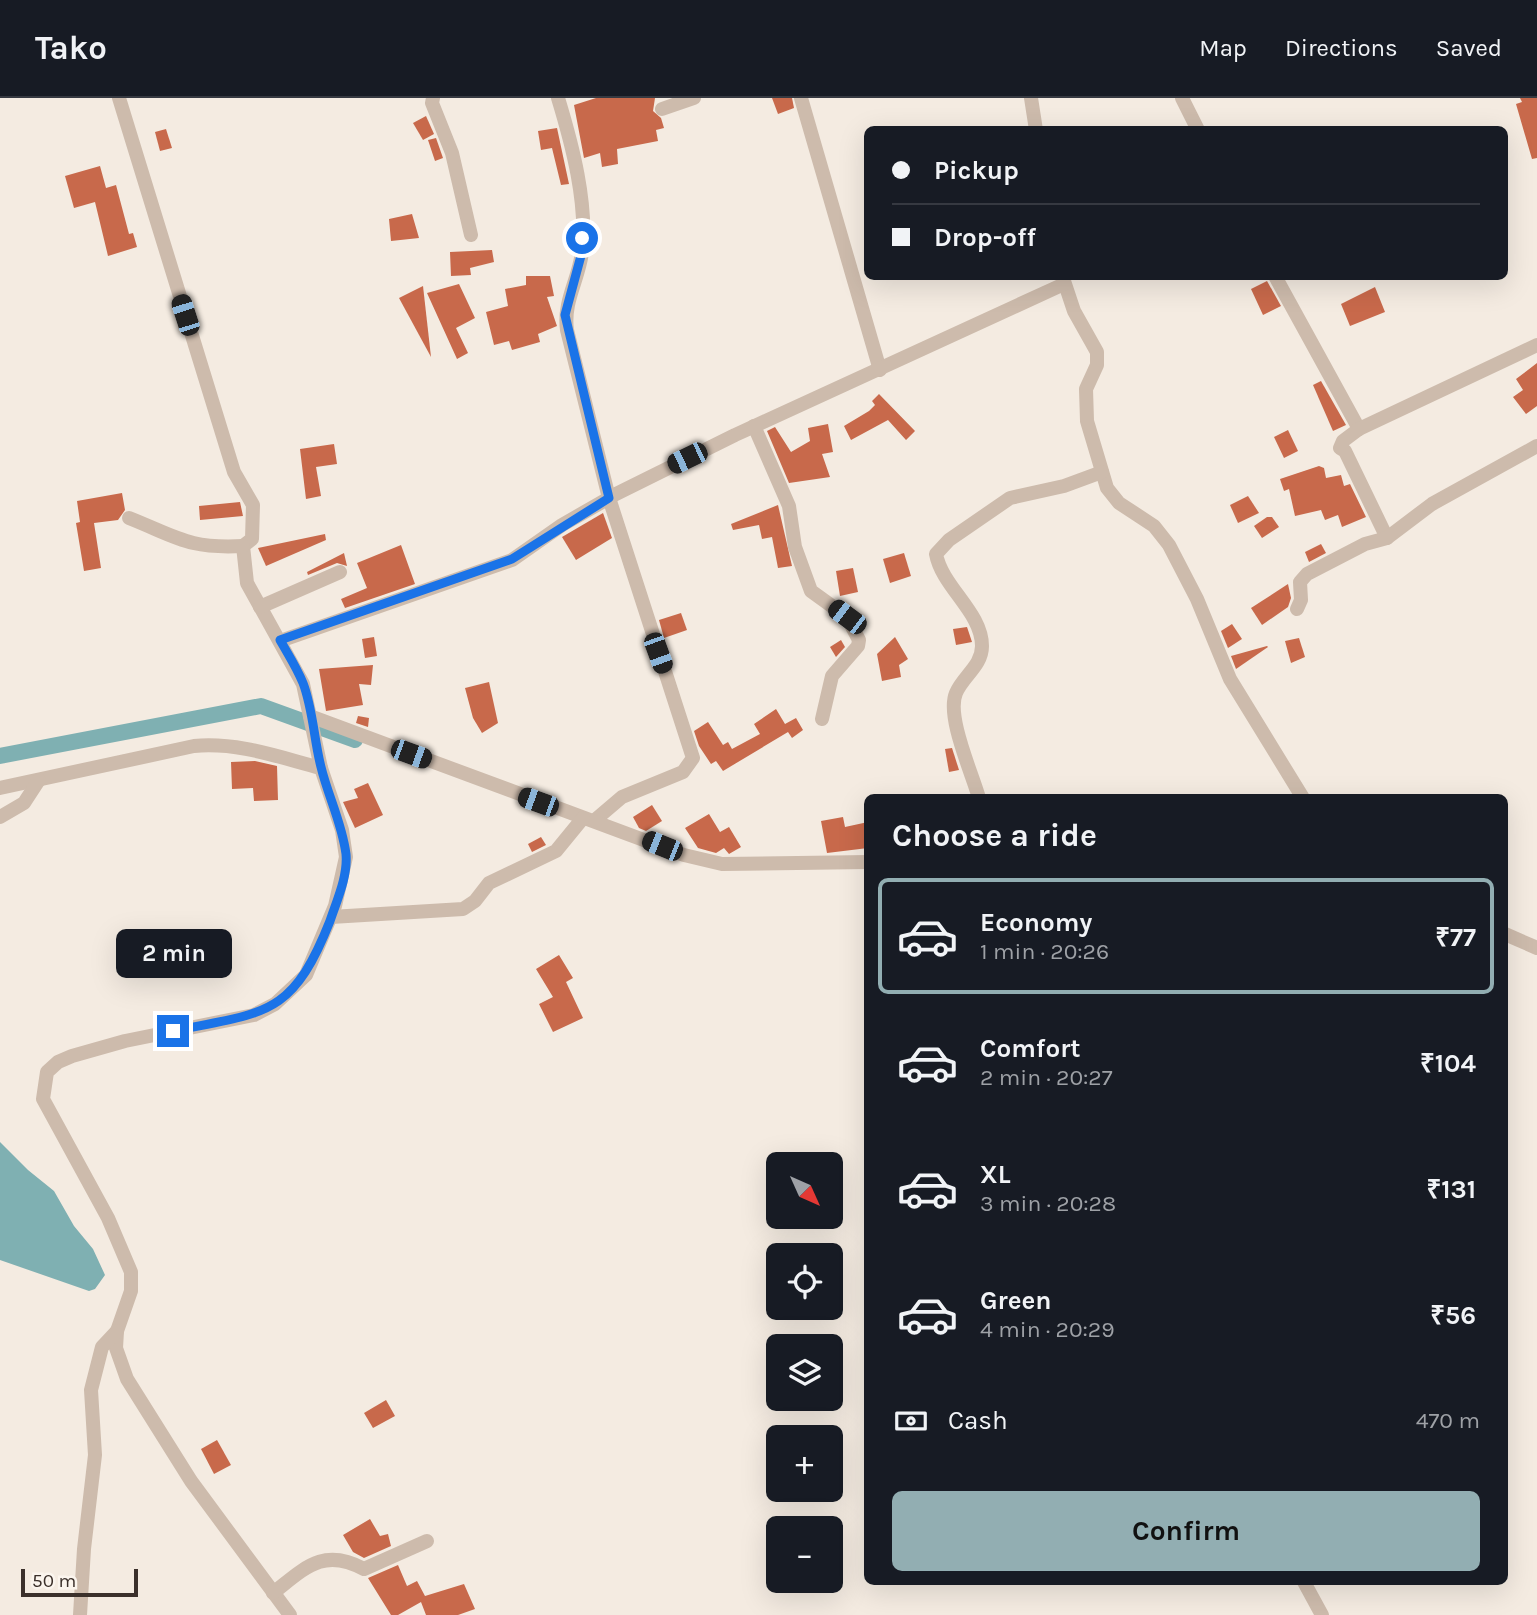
<!DOCTYPE html>
<html lang="en">
<head>
<meta charset="utf-8">
<style>
  :root { --surface:#171b24; --page:#242831; --text:#f1f3f6; --muted:#9ea1a6; --line:#363941; --accent:#92aeb2 }
  body { margin:0; font-family:Karla,sans-serif; background:var(--page); color:var(--text); height:100vh; display:flex; flex-direction:column; font-size:26px; white-space:nowrap }
  * { box-sizing:border-box; margin:0 }
  p { font-size:23px; color:var(--muted) }
  .icon { flex:none; width:38px; height:38px; fill:none; stroke:currentColor; stroke-width:2; stroke-linecap:round; stroke-linejoin:round }
  .map { position:relative; flex:1; overflow:hidden }
  .panel { position:absolute; left:864px; top:696px; width:644px; height:791px; display:flex; flex-direction:column; background:var(--surface); border-radius:10px; box-shadow:0 7px 28px #0002 }
  .panel>* { flex:none }
  .guide { position:absolute; left:864px; top:28px; width:644px; height:154px; border-radius:10px; box-shadow:0 7px 28px #0002; display:grid; align-content:center; height:154px; padding:0 28px; background:var(--surface) }
  .needle { width:46px; rotate:135deg }
  .controls { position:absolute; left:766px; top:1054px; display:grid; gap:14px }
  .controls a { display:grid; place-items:center; width:77px; height:77px; border-radius:10px; background:var(--surface); box-shadow:0 7px 28px #0002; font-size:35px }
  .scale { position:absolute; left:21px; bottom:18px; width:117px; box-sizing:border-box; padding-left:7px; border:4px solid #3b302b; border-top:0; font-size:19px; line-height:24px; white-space:nowrap; color:#3b302b; -webkit-text-stroke:5px #fbf5ee; paint-order:stroke }
  .end { position:absolute; width:32px; height:32px; margin:-16px; border:9px solid #1a73e8; background:#fff; box-shadow:0 0 0 4px #fff }
  .from { border-radius:50% }
  .bubble { position:absolute; height:49px; border-radius:10px; background:var(--surface); box-shadow:0 7px 28px #0002; font-size:23px; font-weight:700; line-height:49px; text-align:center }
  .car { position:absolute; width:21px; height:42px; margin:-21px -10px; border-radius:9px; box-shadow:0 0 5px 2px #0007; background:linear-gradient(#222 24%,#8ab4d8 0 40%,#222 0 76%,#8ab4d8 0 86%,#222 0) }
  .guide b { display:flex; align-items:center; gap:24px; height:66px; font-size:26px }
  .guide b+b { border-top:2px solid var(--line) }
  .guide i { width:18px; height:18px; background:var(--text) }
  ul { padding:0; list-style:none }
  li { display:flex; align-items:center; gap:21px; height:116px; margin:0 14px 10px; padding:0 14px; border:4px solid transparent; border-radius:10px }
  li div { flex:1 }
  li b { display:block; font-size:26px }
  li em { font-style:normal; font-weight:700 }
  li.selected { border-color:var(--accent) }
  li>.icon { width:63px; height:63px; stroke-width:1.5 }
  h2 { padding:0 28px; font-size:32px; line-height:84px }
  .pay { display:flex; align-items:center; gap:18px; height:77px; padding:0 28px; font-size:26px }
  .pay p { margin-inline-start:auto }
  .action { display:flex; gap:14px; margin-top:auto; padding:14px 28px }
  .action a { flex:1; height:80px; border-radius:10px; background:var(--accent); color:#111; font-size:28px; font-weight:700; line-height:80px; text-align:center }
  header { display:flex; align-items:center; gap:42px; box-sizing:border-box; height:98px; padding:0 35px; background:var(--surface); border-bottom:2px solid var(--line) }
  header strong { font-size:33px }
  nav { display:flex; gap:38px; margin-inline-start:auto; font-size:24px }
  .map>svg:first-child { display:block }
  .water { fill:#7fb0b2 }
  .lines { fill:none; stroke-linecap:round; stroke-linejoin:round }
  .canal { stroke:#7fb0b2; stroke-width:16 }
  .building { fill:#c8694b }
  .street { stroke:#cdbbac; stroke-width:14 }
  .route { stroke:#1a73e8; stroke-width:9 }
</style>
</head>
<body>
<header>
<strong>Tako</strong>
<nav><a>Map</a><a>Directions</a><a>Saved</a></nav>
</header>
<div class="map">
<svg width="1537" height="1517" viewBox="0 0 1537 1517">
  <rect width="100%" height="100%" fill="#f4ebe1"/>
  <!-- water -->
  <polygon class="water" points="0,1044 28,1072 54,1093 74,1128 93,1151 105,1177 95,1191 89,1193 0,1162"/>
  <g class="lines">
    <!-- canal -->
    <polyline class="canal" points="0,658 261,608 355,642"/>
  </g>
  <!-- building -->
  <g class="building">
    <polygon points="596,0 655,0 653,13 661,20 664,30 656,32 658,43 617,51 618,66 602,69 600,55 584,60 574,7"/>
    <polygon points="772,0 792,0 794,10 778,16"/>
    <polygon points="1520,0 1537,0 1537,60 1532,61 1516,6 1522,4"/>
    <polygon points="426,18 434,36 423,42 413,25"/>
    <polygon points="557,30 569,86 561,87 552,50 541,52 538,33"/>
    <polygon points="166,31 172,50 160,53 155,34"/>
    <polygon points="436,40 443,60 435,63 428,42"/>
    <polygon points="100,68 106,90 116,87 129,136 133,135 137,149 108,158 95,104 74,110 65,78"/>
    <polygon points="412,116 419,140 391,143 389,121"/>
    <polygon points="492,152 494,164 470,170 471,177 451,178 450,154"/>
    <polygon points="526,178 550,178 554,198 547,199 557,228 538,236 540,244 512,252 509,243 494,247 486,214 508,208 505,191 526,187"/>
    <polygon points="1267,183 1281,208 1263,217 1251,191"/>
    <polygon points="459,186 475,220 456,230 468,255 457,261 427,195"/>
    <polygon points="423,188 431,259 399,200"/>
    <polygon points="1375,189 1385,214 1350,228 1341,206"/>
    <polygon points="1537,265 1537,308 1526,316 1513,299 1523,292 1516,281"/>
    <polygon points="1321,283 1346,327 1333,333 1313,287"/>
    <polygon points="879,296 915,333 906,342 888,322 851,342 844,328 869,313 875,307 872,303"/>
    <polygon points="828,326 833,354 822,356 830,379 789,385 767,333 775,329 791,354 810,343 808,330"/>
    <polygon points="1288,332 1298,353 1284,360 1274,339"/>
    <polygon points="334,346 337,366 316,369 321,398 306,401 300,351"/>
    <polygon points="1319,368 1324,370 1326,380 1341,377 1344,388 1350,386 1366,419 1342,429 1338,417 1325,422 1321,412 1295,418 1289,391 1284,393 1280,381"/>
    <polygon points="122,395 125,412 118,422 94,425 101,470 84,473 76,425 80,424 77,403"/>
    <polygon points="1248,398 1259,415 1238,425 1230,407"/>
    <polygon points="240,404 243,418 200,422 199,408"/>
    <polygon points="778,407 792,468 778,470 772,439 762,441 759,427 733,432 731,426"/>
    <polygon points="603,415 612,440 576,462 562,439"/>
    <polygon points="1267,419 1272,419 1279,429 1262,440 1254,428"/>
    <polygon points="325,436 326,442 266,468 258,450"/>
    <polygon points="1321,446 1326,455 1309,464 1305,454"/>
    <polygon points="401,447 415,486 345,510 341,501 367,490 357,465"/>
    <polygon points="344,455 347,468 337,465 308,477 307,474"/>
    <polygon points="904,455 911,478 890,485 883,461"/>
    <polygon points="853,470 858,494 840,498 836,473"/>
    <polygon points="1288,486 1291,500 1288,509 1262,527 1251,510"/>
    <polygon points="681,515 687,532 664,540 659,522"/>
    <polygon points="1232,526 1242,541 1228,550 1221,533"/>
    <polygon points="967,529 972,544 956,547 953,531"/>
    <polygon points="374,539 377,558 365,560 362,541"/>
    <polygon points="895,539 908,561 899,567 901,579 882,583 877,556"/>
    <polygon points="1299,540 1305,559 1291,565 1285,543"/>
    <polygon points="841,542 845,549 836,559 830,549"/>
    <polygon points="1267,548 1268,549 1236,571 1231,558"/>
    <polygon points="373,567 371,587 359,586 363,607 326,613 319,571"/>
    <polygon points="489,584 498,625 482,635 473,620 465,590"/>
    <polygon points="776,611 785,626 796,620 803,632 792,640 788,634 723,673 716,663 711,666 699,648 694,633 708,624 723,647 728,644 732,651 760,636 754,626"/>
    <polygon points="358,618 369,620 368,629 356,625"/>
    <polygon points="952,650 959,672 949,674 945,651"/>
    <polygon points="255,663 277,668 278,702 254,703 253,690 232,691 231,664"/>
    <polygon points="368,685 383,717 355,730 343,704 358,700 354,691"/>
    <polygon points="652,707 662,723 646,733 639,730 633,719"/>
    <polygon points="709,716 720,734 729,729 741,749 729,756 724,750 716,755 698,750 685,730"/>
    <polygon points="843,719 845,729 868,724 868,750 827,755 821,723"/>
    <polygon points="541,739 546,747 532,754 528,746"/>
    <polygon points="559,857 573,880 566,884 583,920 553,934 539,906 553,899 536,871"/>
    <polygon points="386,1302 395,1318 373,1330 364,1315"/>
    <polygon points="217,1342 231,1367 214,1376 201,1351"/>
    <polygon points="370,1421 380,1438 388,1436 391,1448 364,1460 353,1454 343,1437"/>
    <polygon points="398,1467 407,1488 417,1483 425,1498 464,1486 475,1511 458,1517 426,1517 421,1504 398,1517 391,1517 368,1480"/>
  </g>
  <g class="lines">
    <!-- street -->
    <g class="street">
      <polyline points="119,0 234,374 253,407 252,441 243,448 247,485 303,586 321,670 342,732 346,759 335,808 306,877 275,906 254,917 125,943 72,958 58,964 47,974 43,1001 108,1120 131,1174 131,1193 117,1233 116,1250 127,1281 191,1383 290,1517"/>
      <polyline points="433,0 432,5 452,55 471,137"/>
      <path d="M558,0C572,46 588,106 582,154C579,181 563,203 567,232L609,400L693,660L683,674L622,699L595,722"/>
      <polyline points="801,0 880,272"/>
      <polyline points="1031,0 1036,32"/>
      <polyline points="1182,0 1198,32"/>
      <polyline points="662,11 694,0"/>
      <polyline points="1275,178 1359,331"/>
      <polyline points="1063,180 1074,213 1097,254 1097,267 1086,291 1087,323 1107,390 1119,405 1154,428 1169,447 1197,501 1230,581 1303,700"/>
      <polyline points="754,328 789,408 795,449 811,493 847,519 859,542 858,548 832,578 822,621"/>
      <path d="M129,420C177,439 188,451 243,448"/>
      <polyline points="1387,440 1345,353 1340,350 1343,343 1359,331 1537,247"/>
      <polyline points="260,509 340,474"/>
      <polyline points="1297,511 1301,502 1300,484 1307,476 1365,446 1387,440 1432,406 1537,348"/>
      <polyline points="280,543 512,462 562,427 616,396 735,337 1064,186"/>
      <polyline points="310,618 684,757 722,766 868,764"/>
      <path d="M0,690L194,648C239,644 278,659 321,670"/>
      <path d="M979,700C972,675 946,618 956,595C963,578 982,568 982,548C982,514 942,489 936,456L949,442L1010,400L1064,388L1102,374"/>
      <polyline points="0,719 24,705 39,682"/>
      <polyline points="331,819 463,811 475,803 489,785 556,753 583,720"/>
      <polyline points="1505,836 1537,850"/>
      <polyline points="1304,1484 1322,1517"/>
      <path d="M273,1495C305,1470 323,1449 364,1471L427,1443"/>
      <polyline points="80,1517 84,1451 95,1357 91,1292 102,1249 117,1233"/>
    </g>
  </g>
  <g class="lines">
    <!-- route -->
    <path class="route" d="M173,933C266,914 292,919 330,823C337,802 348,778 346,756C342,725 328,698 321,669C314,642 313,611 303,585C297,570 288,556 280,542L512,461L609,400L565,217L582,154V140"/>
  </g>
</svg>
<div class="controls">
<a><svg class="needle" viewBox="-14 -14 28 28"><path d="M0-13l5 13h-10z" fill="#e53935"/><path d="M0 13l5-13h-10z" fill="#9ea1a6"/></svg></a>
<a><svg class="icon" aria-label="locate" viewBox="0 0 24 24"><circle cx="12" cy="12" r="6"/><path d="M12 2v4M12 18v4M2 12h4M18 12h4"/></svg></a>
<a><svg class="icon" aria-label="layers" viewBox="0 0 24 24"><path d="M12 4l9 5-9 5-9-5zM3 14l9 5 9-5"/></svg></a>
<a>+</a>
<a>−</a>
</div>
<div class="scale">50 m</div>
<i class="end from" style="left:582px;top:140px"></i>
<i class="end" style="left:173px;top:933px"></i>
<div class="bubble" style="left:116px;top:831px;width:116px">2 min</div>
<i class="car" style="left:185px;top:217px;rotate:342deg"></i>
<i class="car" style="left:687px;top:360px;rotate:244deg"></i>
<i class="car" style="left:847px;top:519px;rotate:307deg"></i>
<i class="car" style="left:658px;top:555px;rotate:160deg"></i>
<i class="car" style="left:411px;top:656px;rotate:110deg"></i>
<i class="car" style="left:538px;top:704px;rotate:290deg"></i>
<i class="car" style="left:662px;top:748px;rotate:292deg"></i>
<div class="guide">
<b><i class="from"></i>Pickup</b>
<b><i></i>Drop-off</b>
</div>
<section class="panel">
<h2>Choose a ride</h2>
<ul>
<li class="selected"><svg class="icon" aria-label="car" viewBox="0 0 24 24"><path d="M5 17H2v-5l4-1 3-4h7l3 4 3 1v5h-3M9 17h6M6 11h13"/><circle cx="7" cy="17" r="2"/><circle cx="17" cy="17" r="2"/></svg><div><b>Economy</b><p>1 min · 20:26</p></div><em>₹77</em></li>
<li><svg class="icon" aria-label="car" viewBox="0 0 24 24"><path d="M5 17H2v-5l4-1 3-4h7l3 4 3 1v5h-3M9 17h6M6 11h13"/><circle cx="7" cy="17" r="2"/><circle cx="17" cy="17" r="2"/></svg><div><b>Comfort</b><p>2 min · 20:27</p></div><em>₹104</em></li>
<li><svg class="icon" aria-label="car" viewBox="0 0 24 24"><path d="M5 17H2v-5l4-1 3-4h7l3 4 3 1v5h-3M9 17h6M6 11h13"/><circle cx="7" cy="17" r="2"/><circle cx="17" cy="17" r="2"/></svg><div><b>XL</b><p>3 min · 20:28</p></div><em>₹131</em></li>
<li><svg class="icon" aria-label="car" viewBox="0 0 24 24"><path d="M5 17H2v-5l4-1 3-4h7l3 4 3 1v5h-3M9 17h6M6 11h13"/><circle cx="7" cy="17" r="2"/><circle cx="17" cy="17" r="2"/></svg><div><b>Green</b><p>4 min · 20:29</p></div><em>₹56</em></li>
</ul>
<div class="pay"><svg class="icon" aria-label="cash" viewBox="0 0 24 24"><path d="M3 7h18v10H3z"/><circle cx="12" cy="12" r="2"/></svg>Cash<p>470 m</p></div>
<div class="action"><a>Confirm</a></div>
</section>
</div>
</body>
</html>
